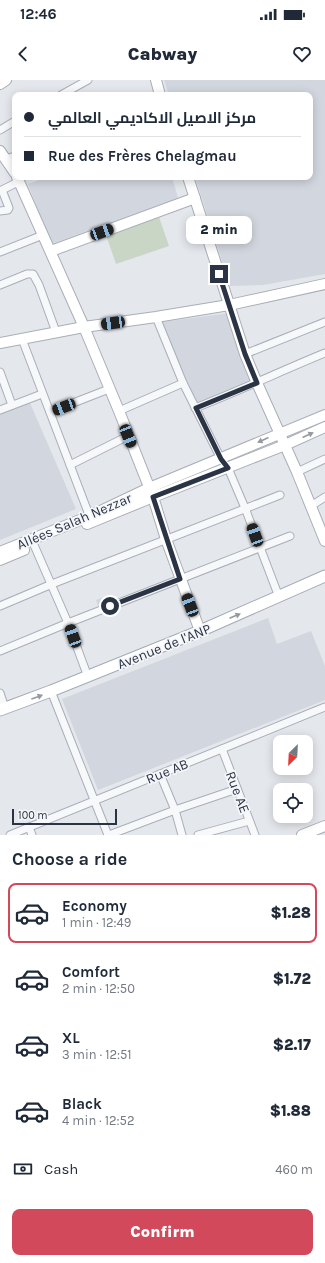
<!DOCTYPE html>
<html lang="en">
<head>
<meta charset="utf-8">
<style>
  :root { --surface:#fff; --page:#f6f6f7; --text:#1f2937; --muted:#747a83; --line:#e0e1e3; --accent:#d1495b }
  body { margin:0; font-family:Karla,Cairo,sans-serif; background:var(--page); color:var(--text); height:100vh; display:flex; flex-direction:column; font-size:15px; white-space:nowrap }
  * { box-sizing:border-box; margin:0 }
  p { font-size:13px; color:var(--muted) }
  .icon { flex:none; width:22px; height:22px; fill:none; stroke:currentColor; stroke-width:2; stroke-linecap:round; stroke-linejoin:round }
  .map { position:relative; height:755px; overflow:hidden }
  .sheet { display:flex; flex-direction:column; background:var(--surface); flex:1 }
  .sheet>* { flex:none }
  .banner { position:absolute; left:12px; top:12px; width:301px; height:88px; border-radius:8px; box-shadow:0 2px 10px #0003; display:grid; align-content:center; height:88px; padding:0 12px; background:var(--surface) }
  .needle { width:26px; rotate:204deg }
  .fabs { position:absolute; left:273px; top:655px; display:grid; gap:8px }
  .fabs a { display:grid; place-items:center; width:40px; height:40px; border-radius:8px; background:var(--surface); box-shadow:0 2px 10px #0003; font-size:20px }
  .scale { position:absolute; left:12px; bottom:10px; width:105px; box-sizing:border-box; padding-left:4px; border:2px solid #2b3445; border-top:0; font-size:11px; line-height:14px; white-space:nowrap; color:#2b3445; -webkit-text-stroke:3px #f4f6f9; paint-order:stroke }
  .end { position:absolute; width:18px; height:18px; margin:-9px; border:5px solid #2b3445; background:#fff; box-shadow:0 0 0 2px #fff }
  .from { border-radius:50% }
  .bubble { position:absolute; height:28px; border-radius:8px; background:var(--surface); box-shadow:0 2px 10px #0003; font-size:13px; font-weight:800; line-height:28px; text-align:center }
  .car { position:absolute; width:12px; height:24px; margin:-12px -6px; border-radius:5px; box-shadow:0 0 3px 1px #0007; background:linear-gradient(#222 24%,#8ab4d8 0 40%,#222 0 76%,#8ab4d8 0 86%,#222 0) }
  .banner b { display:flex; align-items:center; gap:14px; height:38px; font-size:15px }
  .banner b+b { border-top:1px solid var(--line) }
  .banner i { width:10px; height:10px; background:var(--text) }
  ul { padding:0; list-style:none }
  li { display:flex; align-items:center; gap:12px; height:60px; margin:0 8px 6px; padding:0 4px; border:2px solid transparent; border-radius:8px }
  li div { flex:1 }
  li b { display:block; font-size:15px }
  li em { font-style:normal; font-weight:800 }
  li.on { border-color:var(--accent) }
  li>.icon { width:36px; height:36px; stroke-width:1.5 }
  h2 { padding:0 12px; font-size:18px; line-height:48px }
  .pay { display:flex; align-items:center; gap:10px; height:44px; padding:0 12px; font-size:15px }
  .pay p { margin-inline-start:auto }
  .action { display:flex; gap:8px; margin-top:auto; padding:8px 12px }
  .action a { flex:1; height:46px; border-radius:8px; background:var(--accent); color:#fff; font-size:16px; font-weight:800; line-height:46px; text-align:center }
  .status { display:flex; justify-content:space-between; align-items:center; height:28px; padding:0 20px; background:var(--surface); direction:ltr }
  .status svg { height:11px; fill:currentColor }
  header { display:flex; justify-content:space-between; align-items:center; height:52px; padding:0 12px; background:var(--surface); font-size:18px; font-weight:800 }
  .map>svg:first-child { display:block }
  .built { fill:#d2d6de }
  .green { fill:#c9d6c5 }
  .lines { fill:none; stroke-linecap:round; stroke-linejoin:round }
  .street-casing { stroke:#a9aeb7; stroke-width:9 }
  .secondary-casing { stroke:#a9aeb7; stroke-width:12 }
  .primary-casing { stroke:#a3abb8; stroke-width:13 }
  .street { stroke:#f7f8fa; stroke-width:7 }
  .secondary { stroke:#fff; stroke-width:10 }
  .primary { stroke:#fff; stroke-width:11 }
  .oneway { fill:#959aa2 }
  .route { stroke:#2b3445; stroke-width:5 }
  .labels { text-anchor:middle; stroke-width:3.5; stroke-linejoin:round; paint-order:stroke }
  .street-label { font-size:14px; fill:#2b3445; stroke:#f4f6f9 }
</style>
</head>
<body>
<div class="status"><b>12:46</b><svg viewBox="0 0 49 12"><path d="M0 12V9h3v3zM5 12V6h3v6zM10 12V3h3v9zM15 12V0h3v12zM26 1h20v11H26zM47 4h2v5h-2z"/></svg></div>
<header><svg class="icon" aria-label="back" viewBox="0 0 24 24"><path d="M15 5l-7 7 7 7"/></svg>Cabway<svg class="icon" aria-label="heart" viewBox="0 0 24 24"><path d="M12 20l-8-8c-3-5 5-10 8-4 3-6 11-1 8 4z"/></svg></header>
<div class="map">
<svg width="325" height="755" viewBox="0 0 325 755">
  <rect width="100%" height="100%" fill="#e4e7ec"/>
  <!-- built -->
  <g class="built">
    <polygon points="164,0 325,0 325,194 263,205 230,206 195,97 310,97 310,15 169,15"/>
    <polygon points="48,97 172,97 178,118 51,164 28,104"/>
    <polygon points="230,233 258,305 199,329 162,242"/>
    <polygon points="30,323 76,429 0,460 0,334"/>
    <polygon points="109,515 111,524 98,526 96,520"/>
    <polygon points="268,538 277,564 311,551 325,586 325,620 98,710 62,619"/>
  </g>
  <!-- green -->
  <polygon class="green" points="159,137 169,166 116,184 106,155"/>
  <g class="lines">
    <!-- street casing -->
    <g class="street-casing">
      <g id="street">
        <polyline points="61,15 88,0"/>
        <polyline points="0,50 15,41"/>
        <polyline points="6,79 15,76"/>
        <polyline points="0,131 8,130 9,128 2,110 20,101"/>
        <polyline points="0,172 43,155"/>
        <polyline points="0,205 27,194 33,194 39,205 56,252"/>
        <polyline points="156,237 183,303 221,379 228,388 245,428 279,517"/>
        <polyline points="22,259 91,440"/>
        <polyline points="245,274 325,242"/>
        <polyline points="0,292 12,325"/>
        <path d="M195,328C239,311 281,291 325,273"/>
        <polyline points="0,330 42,314"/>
        <polyline points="119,331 183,303"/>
        <polyline points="50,332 109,309"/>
        <polyline points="70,385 128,356"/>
        <polyline points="297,392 325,379"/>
        <polyline points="311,426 325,417"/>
        <polyline points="34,465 68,543 88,597"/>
        <polyline points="0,526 52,504 280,415"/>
        <polyline points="0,571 68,543 290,456"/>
        <polyline points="51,611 108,755"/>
        <polyline points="0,613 5,628"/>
        <polyline points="222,669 255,755"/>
        <polyline points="160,694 175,730 182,755"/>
        <polyline points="29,747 32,755"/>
        <polyline points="10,755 325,627"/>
        <polyline points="109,755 175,730 237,709"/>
        <polyline points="198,755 249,741"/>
      </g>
    </g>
    <!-- secondary casing -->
    <g class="secondary-casing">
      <g id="secondary">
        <polyline points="156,0 160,15"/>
        <polyline points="0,4 6,0"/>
        <polyline points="0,71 15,93"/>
        <polyline points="17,97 84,247 119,331 153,417 166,459 200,551"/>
        <polyline points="188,97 245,274 257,303 297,392 325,461"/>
        <polyline points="51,171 195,118"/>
        <polyline points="0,263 84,247 156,237 229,225 325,204"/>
        <polyline points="87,444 153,417 285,365 325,347"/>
        <polyline points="0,472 90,436 149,408 325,335"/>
        <polyline points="0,480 24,470"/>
        <polyline points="302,755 325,746"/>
      </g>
    </g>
    <!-- primary casing -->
    <g class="primary-casing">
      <polyline id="primary" points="0,630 51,611 200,551 325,496"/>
    </g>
    <!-- street -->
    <use href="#street" class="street"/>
    <!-- secondary -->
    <use href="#secondary" class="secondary"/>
    <!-- primary -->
    <use href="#primary" class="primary"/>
  </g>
  <!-- one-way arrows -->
  <defs><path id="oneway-solid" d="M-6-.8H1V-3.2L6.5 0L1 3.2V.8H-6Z"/></defs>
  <g class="oneway">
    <use href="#oneway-solid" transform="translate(308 355) rotate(-25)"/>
    <use href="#oneway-solid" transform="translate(263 360) rotate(156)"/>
    <use href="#oneway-solid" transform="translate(235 536) rotate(-23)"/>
    <use href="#oneway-solid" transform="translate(37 617) rotate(-20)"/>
  </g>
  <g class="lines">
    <!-- route -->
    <polyline class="route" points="110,526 180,499 153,417 228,388 221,379 196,328 257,303 245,274 219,194"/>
  </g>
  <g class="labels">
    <!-- street labels -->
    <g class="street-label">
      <text transform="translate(74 441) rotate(-23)" y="5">Allées Salah Nezzar</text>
      <text transform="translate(164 566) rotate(-22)" y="5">Avenue de l'ANP</text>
      <text transform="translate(167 691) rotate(-22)" y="5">Rue AB</text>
      <text transform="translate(238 712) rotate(69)" y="5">Rue AE</text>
    </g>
  </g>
</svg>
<div class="fabs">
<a><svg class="needle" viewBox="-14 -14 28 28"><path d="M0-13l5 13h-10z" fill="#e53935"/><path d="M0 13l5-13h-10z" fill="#747a83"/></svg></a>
<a><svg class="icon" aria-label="locate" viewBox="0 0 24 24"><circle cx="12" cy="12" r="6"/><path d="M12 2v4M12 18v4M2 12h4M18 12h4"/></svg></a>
</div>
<div class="scale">100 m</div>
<i class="end from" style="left:110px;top:526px"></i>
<i class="end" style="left:219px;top:194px"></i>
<div class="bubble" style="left:186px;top:136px;width:66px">2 min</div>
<i class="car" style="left:102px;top:152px;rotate:70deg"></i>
<i class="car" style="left:113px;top:243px;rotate:262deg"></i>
<i class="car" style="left:64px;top:327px;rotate:249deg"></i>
<i class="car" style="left:128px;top:356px;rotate:158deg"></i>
<i class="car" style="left:255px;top:455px;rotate:340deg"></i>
<i class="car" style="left:190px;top:525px;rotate:339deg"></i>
<i class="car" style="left:73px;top:556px;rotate:340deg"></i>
<div class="banner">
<b><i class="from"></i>مركز الاصيل الاكاديمي العالمي</b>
<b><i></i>Rue des Frères Chelagmau</b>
</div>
</div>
<section class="sheet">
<h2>Choose a ride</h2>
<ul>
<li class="on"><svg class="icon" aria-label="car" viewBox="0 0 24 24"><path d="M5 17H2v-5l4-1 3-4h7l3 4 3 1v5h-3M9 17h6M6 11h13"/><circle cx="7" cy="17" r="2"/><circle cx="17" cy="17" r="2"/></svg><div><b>Economy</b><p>1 min · 12:49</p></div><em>$1.28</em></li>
<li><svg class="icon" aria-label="car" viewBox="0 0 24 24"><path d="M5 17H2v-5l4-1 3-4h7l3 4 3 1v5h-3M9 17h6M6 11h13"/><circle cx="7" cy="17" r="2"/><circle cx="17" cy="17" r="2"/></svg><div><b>Comfort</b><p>2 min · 12:50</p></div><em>$1.72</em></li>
<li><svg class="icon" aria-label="car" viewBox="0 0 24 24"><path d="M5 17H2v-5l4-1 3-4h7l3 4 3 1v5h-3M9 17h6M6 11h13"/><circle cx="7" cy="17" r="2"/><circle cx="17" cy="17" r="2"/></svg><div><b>XL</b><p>3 min · 12:51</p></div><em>$2.17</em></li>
<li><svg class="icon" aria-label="car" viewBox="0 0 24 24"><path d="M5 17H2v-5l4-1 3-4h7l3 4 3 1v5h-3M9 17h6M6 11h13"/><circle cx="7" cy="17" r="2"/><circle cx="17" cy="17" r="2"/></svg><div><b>Black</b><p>4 min · 12:52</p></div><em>$1.88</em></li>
</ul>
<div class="pay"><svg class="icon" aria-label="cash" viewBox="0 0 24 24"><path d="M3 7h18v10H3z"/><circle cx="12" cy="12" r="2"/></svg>Cash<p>460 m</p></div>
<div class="action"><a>Confirm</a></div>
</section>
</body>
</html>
